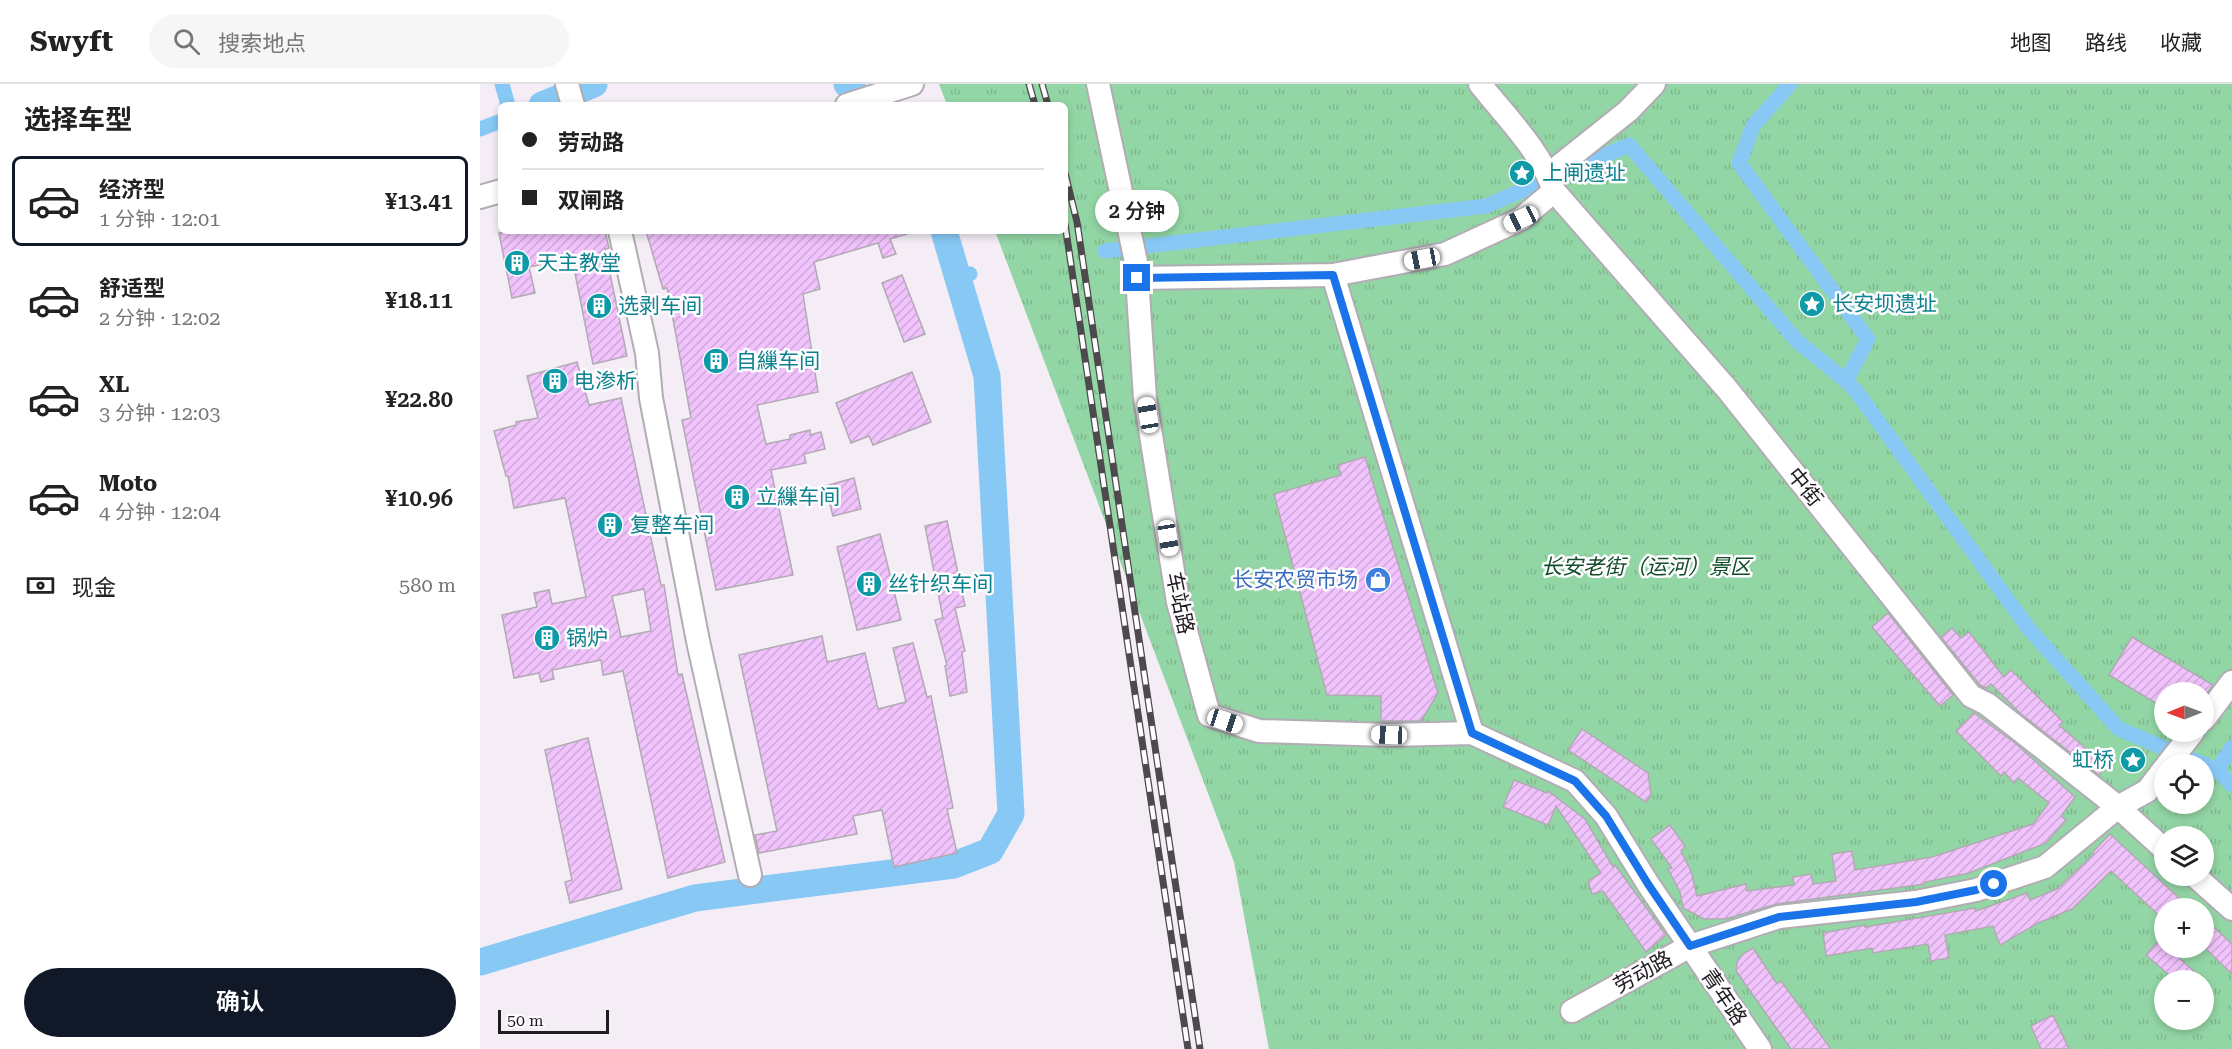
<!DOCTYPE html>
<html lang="zh">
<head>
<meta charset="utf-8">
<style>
  :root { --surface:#fff; --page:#f6f6f6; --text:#222; --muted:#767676; --line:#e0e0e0; --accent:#111827 }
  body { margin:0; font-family:"Roboto Serif","Noto Sans SC",serif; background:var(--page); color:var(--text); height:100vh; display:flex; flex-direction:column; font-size:22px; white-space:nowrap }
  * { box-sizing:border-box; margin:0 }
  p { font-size:20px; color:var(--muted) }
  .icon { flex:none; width:33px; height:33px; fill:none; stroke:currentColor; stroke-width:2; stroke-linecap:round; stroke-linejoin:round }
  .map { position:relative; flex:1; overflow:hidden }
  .side { display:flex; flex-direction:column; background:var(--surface); width:480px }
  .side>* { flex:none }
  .top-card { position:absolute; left:18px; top:18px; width:570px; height:132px; border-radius:9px; box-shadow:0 3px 9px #0003; display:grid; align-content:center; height:132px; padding:0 24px; background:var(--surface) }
  .needle { width:39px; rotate:269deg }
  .buttons { position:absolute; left:1674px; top:598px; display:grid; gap:12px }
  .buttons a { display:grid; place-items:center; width:60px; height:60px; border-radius:50%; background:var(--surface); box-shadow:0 3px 9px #0003; font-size:30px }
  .scale { position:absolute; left:18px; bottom:15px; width:111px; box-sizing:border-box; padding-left:6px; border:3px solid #1f1c1f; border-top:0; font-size:16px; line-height:21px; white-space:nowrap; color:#1f1c1f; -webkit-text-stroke:4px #fefcfe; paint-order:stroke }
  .end { position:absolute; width:27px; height:27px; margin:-14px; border:8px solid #1a73e8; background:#fff; box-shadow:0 0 0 3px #fff }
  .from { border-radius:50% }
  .bubble { position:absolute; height:42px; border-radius:21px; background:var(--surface); box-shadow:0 3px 9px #0003; font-size:20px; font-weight:600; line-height:42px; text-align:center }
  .car { position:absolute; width:18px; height:36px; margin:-18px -9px; border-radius:8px; box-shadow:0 0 4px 2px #0007; background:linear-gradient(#fff 24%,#345 0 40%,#fff 0 76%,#345 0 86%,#fff 0) }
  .top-card b { display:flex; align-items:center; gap:21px; height:57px; font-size:22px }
  .top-card b+b { border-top:2px solid var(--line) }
  .top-card i { width:15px; height:15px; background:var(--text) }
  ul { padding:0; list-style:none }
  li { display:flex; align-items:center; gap:18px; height:90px; margin:0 12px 9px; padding:0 12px; border:3px solid transparent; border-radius:9px }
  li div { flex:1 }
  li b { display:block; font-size:22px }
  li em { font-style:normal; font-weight:600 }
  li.active { border-color:var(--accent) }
  li>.icon { width:54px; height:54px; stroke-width:1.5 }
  h2 { padding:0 24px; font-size:27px; line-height:72px }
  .pay { display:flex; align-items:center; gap:15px; height:66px; padding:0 24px; font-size:22px }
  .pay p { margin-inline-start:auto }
  .cta { display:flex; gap:12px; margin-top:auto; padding:12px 24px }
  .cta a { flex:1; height:69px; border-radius:36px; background:var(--accent); color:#fff; font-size:24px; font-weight:600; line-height:69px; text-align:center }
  header { display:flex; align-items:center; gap:36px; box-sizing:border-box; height:84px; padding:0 30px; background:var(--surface); border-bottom:2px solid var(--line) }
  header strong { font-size:28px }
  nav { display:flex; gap:33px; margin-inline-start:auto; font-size:21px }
  .search { width:420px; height:54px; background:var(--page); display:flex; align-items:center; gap:15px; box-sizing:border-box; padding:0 21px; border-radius:33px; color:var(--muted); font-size:22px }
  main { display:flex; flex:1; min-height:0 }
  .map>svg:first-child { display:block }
  .park { fill:url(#park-tufts); fill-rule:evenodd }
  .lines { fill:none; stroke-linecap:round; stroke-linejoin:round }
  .canal { stroke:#88c8f5; stroke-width:15 }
  .river { stroke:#88c8f5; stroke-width:27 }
  .building { fill:url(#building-hatch); stroke:#b1aab2; stroke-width:1.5; fill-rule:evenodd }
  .minor-casing { stroke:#b2acb4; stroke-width:26 }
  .minor { stroke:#fff; stroke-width:22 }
  .rail-casing { stroke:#4d494d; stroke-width:7 }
  .rail { stroke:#fefcfe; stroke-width:4.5; stroke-dasharray:14; stroke-linecap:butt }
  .route { stroke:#1a73e8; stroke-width:8 }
  .labels { text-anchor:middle; stroke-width:5; stroke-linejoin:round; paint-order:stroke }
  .culture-label { font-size:21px; fill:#0d838f; stroke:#fefcfe; text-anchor:start }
  .street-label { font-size:21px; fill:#1f1c1f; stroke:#fefcfe }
  .park-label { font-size:21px; font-style:italic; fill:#0f4c28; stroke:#fefcfe }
  .shop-label { font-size:21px; fill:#366cbe; stroke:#fefcfe; text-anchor:end }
</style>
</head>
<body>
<header>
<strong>Swyft</strong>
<div class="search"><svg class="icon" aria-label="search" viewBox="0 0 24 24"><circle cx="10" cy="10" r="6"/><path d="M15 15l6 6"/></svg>搜索地点</div>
<nav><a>地图</a><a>路线</a><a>收藏</a></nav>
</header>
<main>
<section class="side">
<h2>选择车型</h2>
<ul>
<li class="active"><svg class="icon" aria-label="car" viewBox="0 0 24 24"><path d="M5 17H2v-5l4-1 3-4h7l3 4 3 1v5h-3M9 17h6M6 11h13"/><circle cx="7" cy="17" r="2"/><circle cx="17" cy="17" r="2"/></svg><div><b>经济型</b><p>1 分钟 · 12:01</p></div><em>¥13.41</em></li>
<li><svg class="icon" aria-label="car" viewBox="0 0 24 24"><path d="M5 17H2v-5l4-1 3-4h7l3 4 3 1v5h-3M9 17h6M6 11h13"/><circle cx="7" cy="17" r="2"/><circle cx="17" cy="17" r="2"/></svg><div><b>舒适型</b><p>2 分钟 · 12:02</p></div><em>¥18.11</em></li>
<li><svg class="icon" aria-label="car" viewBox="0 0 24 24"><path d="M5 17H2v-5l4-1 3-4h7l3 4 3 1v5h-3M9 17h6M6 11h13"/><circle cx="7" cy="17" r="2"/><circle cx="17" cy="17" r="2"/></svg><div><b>XL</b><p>3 分钟 · 12:03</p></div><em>¥22.80</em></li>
<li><svg class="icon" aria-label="car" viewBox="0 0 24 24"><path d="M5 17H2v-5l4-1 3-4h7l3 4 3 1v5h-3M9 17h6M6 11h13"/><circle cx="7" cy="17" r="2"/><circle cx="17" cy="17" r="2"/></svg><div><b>Moto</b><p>4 分钟 · 12:04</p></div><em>¥10.96</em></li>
</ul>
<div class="pay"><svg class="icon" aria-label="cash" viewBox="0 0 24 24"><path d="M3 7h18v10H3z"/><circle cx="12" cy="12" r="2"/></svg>现金<p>580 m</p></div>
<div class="cta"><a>确认</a></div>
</section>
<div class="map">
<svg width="1752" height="965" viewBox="0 0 1752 965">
  <defs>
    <pattern id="park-tufts" width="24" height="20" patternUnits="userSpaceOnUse" patternTransform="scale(1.5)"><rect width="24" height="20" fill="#93d6a5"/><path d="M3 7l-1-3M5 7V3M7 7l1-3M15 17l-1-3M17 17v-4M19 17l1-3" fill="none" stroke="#7eb78e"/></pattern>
    <pattern id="building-hatch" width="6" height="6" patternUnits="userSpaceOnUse" patternTransform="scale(1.5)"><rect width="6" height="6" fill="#f1c3fc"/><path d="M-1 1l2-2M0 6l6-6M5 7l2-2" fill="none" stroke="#cea7d8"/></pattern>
  </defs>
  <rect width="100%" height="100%" fill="#f4edf6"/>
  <!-- park -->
  <path class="park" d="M459,0H1752V965H789L754,778L515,147H585V21H467ZM1684,609H1724V648H1684ZM1684,681H1724V720H1684ZM1684,753H1724V792H1684ZM1684,825H1724V864H1684ZM1684,897H1724V936H1684Z"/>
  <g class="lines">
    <!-- canal -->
    <g class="canal">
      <polyline points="22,0 28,21"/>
      <polyline points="1310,0 1273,42 1259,79 1388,255 1366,297"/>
      <polyline points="0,45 21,37"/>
      <polyline points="625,167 1006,122 1149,61 1317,257 1366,297 1376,307 1549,545 1639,645 1737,686"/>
      <polyline points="478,193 490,190"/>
      <polyline points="1752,663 1737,686 1752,701"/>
    </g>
    <!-- river -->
    <g class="river">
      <polyline points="367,0 386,21"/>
      <polyline points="62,21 114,0"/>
      <polyline points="0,878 215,814 474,781 510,767 531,730 507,292 464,147"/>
    </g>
  </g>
  <!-- building -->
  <g class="building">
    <polygon points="28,147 125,147 129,164 125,165 147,272 113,280 92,174 49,183 55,209 32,214 19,149"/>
    <polygon points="166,147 426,147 427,150 410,155 416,170 403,174 398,159 334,178 340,205 323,210 338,308 277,321 286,360 310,355 310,351 330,346 330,351 341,348 345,365 324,370 326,379 291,386 313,491 236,506 202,336 211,334 193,235 187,204 183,205"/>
    <polygon points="422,191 445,250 424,258 402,199"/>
    <path d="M97,278L109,321L141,314L181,501H184L198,591L202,590L245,778L188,794L143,587L123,591L121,576L72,586L74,595L61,598L59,589L34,594L22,531L57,523L54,509L69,506L72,520L106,513L85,414L34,424L28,392H26L14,347L36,341V338L58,334L47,292ZM164,505L171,547L141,553L132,512Z"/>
    <polygon points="432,288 451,338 393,361 389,352 371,359 356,319"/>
    <polygon points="885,373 958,609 941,637 901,637 901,612 847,611 794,410 861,391 858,381"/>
    <polygon points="374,394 381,425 353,432 345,402"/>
    <polygon points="467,437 485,522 475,524 485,567 482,568 487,608 470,612 465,582 467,581 455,536 463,534 445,442"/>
    <polygon points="400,450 421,536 377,546 357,463"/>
    <polygon points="1408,529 1473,611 1460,622 1392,543"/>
    <polygon points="1472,544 1481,554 1489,548 1524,593 1531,586 1583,638 1579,641 1626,682 1619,691 1540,629 1511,600 1506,604 1500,601 1461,553"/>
    <polygon points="342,552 347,578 385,569 398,625 426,618 413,564 433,559 447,613 451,612 473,724 467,725 477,769 414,783 402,726 373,732 377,750 279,769 275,751 297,747 259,571"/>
    <polygon points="1652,553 1733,601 1727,609 1684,609 1684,624 1629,591"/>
    <polygon points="1494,629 1535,659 1595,713 1581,732 1586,736 1566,759 1489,789 1445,798 1445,800 1297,820 1245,835 1224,835 1203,824 1200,808 1188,785 1192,784 1171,755 1190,741 1205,762 1201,767 1211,787 1217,812 1266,800 1267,807 1314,801 1313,793 1331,790 1333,800 1356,797 1352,770 1372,767 1375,786 1452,773 1553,740 1569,719 1538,694 1534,699 1524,688 1521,692 1476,647"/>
    <polygon points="1102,645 1168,689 1171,711 1166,718 1088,666"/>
    <polygon points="108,654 142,805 90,819 85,798 92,796 65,666"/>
    <polygon points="1034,696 1067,709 1068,707 1105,735 1133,783 1135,781 1186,851 1166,868 1123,807 1112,810 1108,797 1121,789 1076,722 1068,741 1023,723"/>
    <polygon points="1630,750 1711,825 1684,825 1684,836 1631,787 1592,825 1558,839 1520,861 1513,842 1465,851 1469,874 1451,877 1448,860 1393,869 1392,864 1346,872 1343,849 1385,841 1385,843 1495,824 1496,827 1547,809 1550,816 1577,805 1614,770 1612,769"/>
    <polygon points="1724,834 1752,860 1752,890 1724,863"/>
    <polygon points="1679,856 1684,861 1684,864 1688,864 1725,897 1696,897 1666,871"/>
    <polygon points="1273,864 1297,900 1301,897 1351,965 1311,965 1256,887 1257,878 1263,870"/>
    <polygon points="1573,931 1589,965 1561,965 1551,942"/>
  </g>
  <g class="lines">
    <!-- minor casing -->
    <g class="minor-casing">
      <g id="minor">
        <polyline points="87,0 93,21"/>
        <polyline points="618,0 656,178 665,314 698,518 729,631 779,647 909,651 992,649 1095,697 1126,732 1168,800 1280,965"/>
        <path d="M1000,0C1026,33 1061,67 1074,107L1247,305L1491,612L1507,620L1638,723L1684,765"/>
        <polyline points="367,21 432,0"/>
        <polyline points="1069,90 1148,27 1174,0"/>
        <polyline points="0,113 21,107"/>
        <polyline points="140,147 167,269 171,314 218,557 270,791"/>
        <polyline points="853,191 992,649"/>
        <polyline points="657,194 853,191 965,170 1041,135 1074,107"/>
        <polyline points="1724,635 1752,598"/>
        <polyline points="1687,681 1713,648"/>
        <polyline points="1715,792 1752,825"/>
        <polyline points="1092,927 1210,862 1299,833 1436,818 1496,806 1565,783 1638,723 1667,707 1684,685"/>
      </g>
    </g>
    <!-- minor -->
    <use href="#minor" class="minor"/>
    <!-- rail casing -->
    <g class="rail-casing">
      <g id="rail">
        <polyline points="549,0 555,21"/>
        <polyline points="562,0 568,21"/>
        <polyline points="585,89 597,138 720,965"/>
        <polyline points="585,140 708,965"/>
      </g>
    </g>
    <!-- rail -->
    <use href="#rail" class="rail"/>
  </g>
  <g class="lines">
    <!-- route -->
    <polyline class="route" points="657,194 853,191 992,649 1095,697 1126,732 1168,800 1210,862 1299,833 1436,818 1496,806 1514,800"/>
  </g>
  <!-- icons -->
  <defs>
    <g id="sight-disc" transform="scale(1.35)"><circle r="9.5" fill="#0f9aa8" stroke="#fefcfe"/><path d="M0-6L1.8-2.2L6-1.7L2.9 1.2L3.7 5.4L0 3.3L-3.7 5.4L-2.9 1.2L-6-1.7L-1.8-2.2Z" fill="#fff"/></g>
    <g id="building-disc" transform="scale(1.35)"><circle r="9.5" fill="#0f9aa8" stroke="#fefcfe"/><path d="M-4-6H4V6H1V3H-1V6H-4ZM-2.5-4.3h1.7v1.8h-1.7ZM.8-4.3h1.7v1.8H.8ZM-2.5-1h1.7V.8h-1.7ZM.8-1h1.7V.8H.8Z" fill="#fff"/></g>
    <g id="shop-disc" transform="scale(1.35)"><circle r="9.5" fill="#3f7fe0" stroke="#fefcfe"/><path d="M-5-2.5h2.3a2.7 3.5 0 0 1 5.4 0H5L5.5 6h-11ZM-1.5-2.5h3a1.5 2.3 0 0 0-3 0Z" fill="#fff"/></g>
  </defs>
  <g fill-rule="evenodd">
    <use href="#sight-disc" x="1042" y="89"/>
    <use href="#building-disc" x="37" y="179"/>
    <use href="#sight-disc" x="1332" y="220"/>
    <use href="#building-disc" x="119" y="222"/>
    <use href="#building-disc" x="236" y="277"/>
    <use href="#building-disc" x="75" y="297"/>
    <use href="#building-disc" x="257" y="413"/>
    <use href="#building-disc" x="130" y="441"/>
    <use href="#shop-disc" x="898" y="496"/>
    <use href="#building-disc" x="389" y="500"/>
    <use href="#building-disc" x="67" y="554"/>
    <use href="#sight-disc" x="1653" y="676"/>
  </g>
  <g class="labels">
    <!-- culture labels -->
    <g class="culture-label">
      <text x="1062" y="96">上闸遗址</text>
      <text x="57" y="186">天主教堂</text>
      <text x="1352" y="227">长安坝遗址</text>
      <text x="138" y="229">选剥车间</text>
      <text x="256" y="284">自繅车间</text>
      <text x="94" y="304">电渗析</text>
      <text x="276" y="420">立繅车间</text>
      <text x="150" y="448">复整车间</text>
      <text x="408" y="507">丝针织车间</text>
      <text x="86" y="561">锅炉</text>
      <text x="1634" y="683" text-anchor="end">虹桥</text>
    </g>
    <!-- street labels -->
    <g class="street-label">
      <text transform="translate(1325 403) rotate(51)" y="7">中街</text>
      <text transform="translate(700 519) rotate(78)" y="7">车站路</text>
      <text transform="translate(1163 888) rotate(-29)" y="7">劳动路</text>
      <text transform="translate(1244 913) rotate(56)" y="7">青年路</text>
    </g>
    <!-- park labels -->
    <g class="park-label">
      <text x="1166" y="490">长安老街（运河）景区</text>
    </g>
    <!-- shop labels -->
    <g class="shop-label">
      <text x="878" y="503">长安农贸市场</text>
    </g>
  </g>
</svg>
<div class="buttons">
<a><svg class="needle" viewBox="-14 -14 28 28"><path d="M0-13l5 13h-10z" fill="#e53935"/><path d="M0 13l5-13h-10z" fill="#767676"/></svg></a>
<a><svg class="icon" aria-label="locate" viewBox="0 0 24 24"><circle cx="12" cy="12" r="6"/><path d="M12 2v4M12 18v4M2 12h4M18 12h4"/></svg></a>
<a><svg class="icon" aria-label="layers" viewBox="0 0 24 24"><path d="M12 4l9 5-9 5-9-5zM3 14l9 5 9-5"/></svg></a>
<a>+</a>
<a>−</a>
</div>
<div class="scale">50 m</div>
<i class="end from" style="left:1514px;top:800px"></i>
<i class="end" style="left:657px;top:194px"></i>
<div class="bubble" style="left:615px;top:106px;width:84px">2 分钟</div>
<i class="car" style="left:1041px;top:135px;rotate:245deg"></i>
<i class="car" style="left:942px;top:175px;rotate:259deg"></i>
<i class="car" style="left:668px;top:331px;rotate:351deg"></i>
<i class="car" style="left:688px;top:454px;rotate:171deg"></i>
<i class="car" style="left:745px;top:637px;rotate:108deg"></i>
<i class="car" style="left:909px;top:651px;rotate:272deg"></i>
<div class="top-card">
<b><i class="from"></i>劳动路</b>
<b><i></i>双闸路</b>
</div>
</div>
</main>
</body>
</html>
